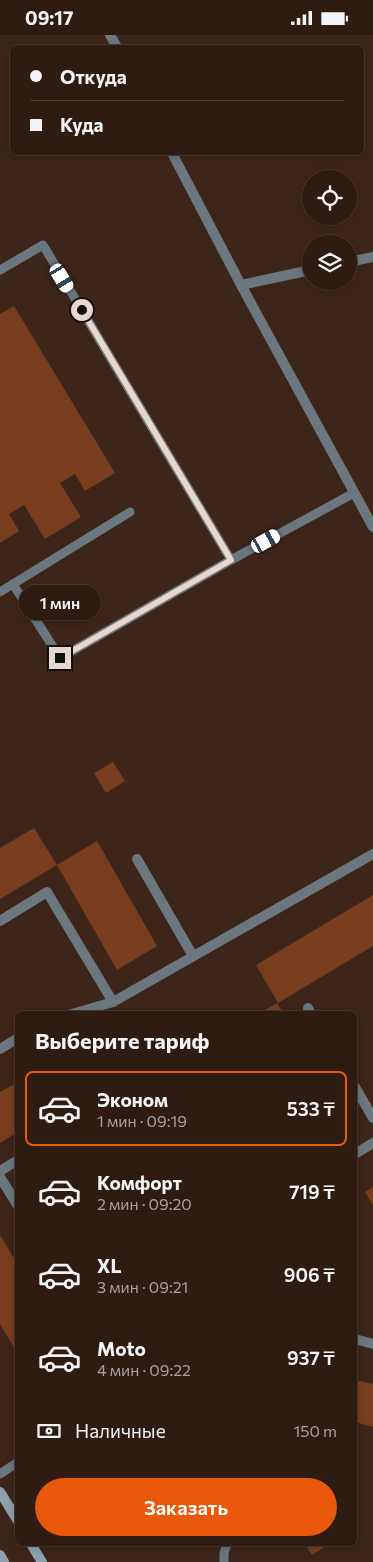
<!DOCTYPE html>
<html lang="ru">
<head>
<meta charset="utf-8">
<style>
  :root { --surface:#2e1c13; --page:#3a2921; --text:#f1f3f6; --muted:#a7a1a0; --line:#493a33; --accent:#ea580c }
  body { margin:0; font-family:Commissioner,sans-serif; background:var(--page); color:var(--text); height:100vh; display:flex; flex-direction:column; font-size:19px; white-space:nowrap }
  * { box-sizing:border-box; margin:0 }
  p { font-size:16px; color:var(--muted) }
  .icon { flex:none; width:28px; height:28px; fill:none; stroke:currentColor; stroke-width:2; stroke-linecap:round; stroke-linejoin:round }
  .map { position:relative; flex:1; overflow:hidden }
  .details { position:absolute; left:15px; top:976px; width:342px; height:535px; display:flex; flex-direction:column; background:var(--surface); border-radius:8px; box-shadow:0 2px 8px #0003,0 0 0 1px var(--line) }
  .details>* { flex:none }
  .top-card { position:absolute; left:10px; top:10px; width:354px; height:110px; border-radius:8px; box-shadow:0 2px 8px #0003,0 0 0 1px var(--line); display:grid; align-content:center; height:110px; padding:0 20px; background:var(--surface) }
  .buttons { position:absolute; left:302px; top:135px; display:grid; gap:10px }
  .buttons a { display:grid; place-items:center; width:55px; height:55px; border-radius:50%; background:var(--surface); box-shadow:0 2px 8px #0003,0 0 0 1px var(--line); font-size:25px }
  .end { position:absolute; width:22px; height:22px; margin:-11px; border:6px solid #e8d7cf; background:#111; box-shadow:0 0 0 2px #111 }
  .from { border-radius:50% }
  .bubble { position:absolute; height:35px; border-radius:18px; background:var(--surface); box-shadow:0 2px 8px #0003,0 0 0 1px var(--line); font-size:16px; font-weight:600; line-height:35px; text-align:center }
  .car { position:absolute; width:15px; height:30px; margin:-15px -8px; border-radius:6px; box-shadow:0 0 4px 1px #0007; background:linear-gradient(#fff 24%,#345 0 40%,#fff 0 76%,#345 0 86%,#fff 0) }
  .top-card b { display:flex; align-items:center; gap:18px; height:48px; font-size:19px }
  .top-card b+b { border-top:1px solid var(--line) }
  .top-card i { width:12px; height:12px; background:var(--text) }
  ul { padding:0; list-style:none }
  li { display:flex; align-items:center; gap:15px; height:75px; margin:0 10px 8px; padding:0 10px; border:2px solid transparent; border-radius:8px }
  li div { flex:1 }
  li b { display:block; font-size:19px }
  li em { font-style:normal; font-weight:600 }
  li.on { border-color:var(--accent) }
  li>.icon { width:45px; height:45px; stroke-width:1.5 }
  h2 { padding:0 20px; font-size:22px; line-height:60px }
  .pay { display:flex; align-items:center; gap:12px; height:55px; padding:0 20px; font-size:19px }
  .pay p { margin-inline-start:auto }
  .primary-button { display:flex; gap:10px; margin-top:auto; padding:10px 20px }
  .primary-button a { flex:1; height:58px; border-radius:30px; background:var(--accent); color:#fff; font-size:20px; font-weight:600; line-height:58px; text-align:center }
  .status { display:flex; justify-content:space-between; align-items:center; height:35px; padding:0 25px; background:var(--surface); direction:ltr }
  .status svg { height:14px; fill:currentColor }
  .map>svg:first-child { display:block }
  .building { fill:#783d1e }
  .lines { fill:none; stroke-linecap:round; stroke-linejoin:round }
  .service { stroke:#6a777e; stroke-width:9 }
  .minor { stroke:#6a777e; stroke-width:10 }
  .secondary { stroke:#8ca1ad; stroke-width:10 }
  .route { stroke:#e8d7cf; stroke-width:6 }
</style>
</head>
<body>
<div class="status"><b>09:17</b><svg viewBox="0 0 49 12"><path d="M0 12V9h3v3zM5 12V6h3v6zM10 12V3h3v9zM15 12V0h3v12zM26 1h20v11H26zM47 4h2v5h-2z"/></svg></div>
<div class="map">
<svg width="373" height="1527" viewBox="0 0 373 1527">
  <rect width="100%" height="100%" fill="#3e2519"/>
  <!-- building -->
  <g class="building">
    <polygon points="14,271 115,438 85,456 75,439 60,448 81,482 45,504 24,470 9,479 19,496 0,508 0,279"/>
    <polygon points="113,727 125,746 106,758 94,738"/>
    <polygon points="34,793 57,830 0,864 0,813"/>
    <polygon points="97,806 157,911 117,935 57,830"/>
    <polygon points="373,860 373,911 278,968 256,930"/>
    <polygon points="277,968 284,979 258,979"/>
    <polygon points="18,1047 18,1097 0,1108 0,1057"/>
    <polygon points="373,1152 373,1170 365,1157"/>
    <polygon points="0,1200 18,1230 18,1319 0,1289"/>
    <polygon points="355,1345 373,1349 373,1392 355,1387"/>
    <polygon points="305,1509 329,1509 312,1520"/>
  </g>
  <g class="lines">
    <!-- service -->
    <g class="service">
      <polyline points="0,235 43,210 231,525"/>
      <polyline points="13,549 60,623 231,525 354,458"/>
      <polyline points="0,557 130,477"/>
      <polyline points="0,1439 18,1427"/>
      <polyline points="224,1527 224,1518 227,1509"/>
    </g>
    <!-- minor -->
    <g class="minor">
      <polyline points="110,0 117,12"/>
      <polyline points="172,118 241,250 373,492"/>
      <polyline points="349,227 373,222"/>
      <polyline points="241,250 311,235"/>
      <polyline points="137,824 193,921"/>
      <polyline points="0,886 47,857 113,967"/>
      <polyline points="308,973 311,979"/>
      <polyline points="72,979 113,967 373,819"/>
      <polyline points="0,1014 18,1003"/>
      <polyline points="355,1052 373,1083"/>
      <polyline points="355,1119 373,1108"/>
      <polyline points="0,1136 18,1125"/>
      <polyline points="0,1142 18,1171"/>
      <polyline points="355,1304 373,1309"/>
    </g>
    <!-- secondary -->
    <g class="secondary">
      <polyline points="0,1457 18,1486"/>
      <polyline points="31,1509 42,1527"/>
      <polyline points="0,1520 4,1527"/>
    </g>
  </g>
  <g class="lines">
    <!-- route -->
    <polyline class="route" points="60,623 231,525 82,275"/>
  </g>
</svg>
<div class="buttons">
<a><svg class="icon" aria-label="locate" viewBox="0 0 24 24"><circle cx="12" cy="12" r="6"/><path d="M12 2v4M12 18v4M2 12h4M18 12h4"/></svg></a>
<a><svg class="icon" aria-label="layers" viewBox="0 0 24 24"><path d="M12 4l9 5-9 5-9-5zM3 14l9 5 9-5"/></svg></a>
</div>
<i class="end from" style="left:82px;top:275px"></i>
<i class="end" style="left:60px;top:623px"></i>
<div class="bubble" style="left:19px;top:550px;width:82px">1 мин</div>
<i class="car" style="left:62px;top:243px;rotate:149deg"></i>
<i class="car" style="left:266px;top:506px;rotate:61deg"></i>
<div class="top-card">
<b><i class="from"></i>Откуда</b>
<b><i></i>Куда</b>
</div>
<section class="details">
<h2>Выберите тариф</h2>
<ul>
<li class="on"><svg class="icon" aria-label="car" viewBox="0 0 24 24"><path d="M5 17H2v-5l4-1 3-4h7l3 4 3 1v5h-3M9 17h6M6 11h13"/><circle cx="7" cy="17" r="2"/><circle cx="17" cy="17" r="2"/></svg><div><b>Эконом</b><p>1 мин · 09:19</p></div><em>533 ₸</em></li>
<li><svg class="icon" aria-label="car" viewBox="0 0 24 24"><path d="M5 17H2v-5l4-1 3-4h7l3 4 3 1v5h-3M9 17h6M6 11h13"/><circle cx="7" cy="17" r="2"/><circle cx="17" cy="17" r="2"/></svg><div><b>Комфорт</b><p>2 мин · 09:20</p></div><em>719 ₸</em></li>
<li><svg class="icon" aria-label="car" viewBox="0 0 24 24"><path d="M5 17H2v-5l4-1 3-4h7l3 4 3 1v5h-3M9 17h6M6 11h13"/><circle cx="7" cy="17" r="2"/><circle cx="17" cy="17" r="2"/></svg><div><b>XL</b><p>3 мин · 09:21</p></div><em>906 ₸</em></li>
<li><svg class="icon" aria-label="car" viewBox="0 0 24 24"><path d="M5 17H2v-5l4-1 3-4h7l3 4 3 1v5h-3M9 17h6M6 11h13"/><circle cx="7" cy="17" r="2"/><circle cx="17" cy="17" r="2"/></svg><div><b>Moto</b><p>4 мин · 09:22</p></div><em>937 ₸</em></li>
</ul>
<div class="pay"><svg class="icon" aria-label="cash" viewBox="0 0 24 24"><path d="M3 7h18v10H3z"/><circle cx="12" cy="12" r="2"/></svg>Наличные<p>150 m</p></div>
<div class="primary-button"><a>Заказать</a></div>
</section>
</div>
</body>
</html>
